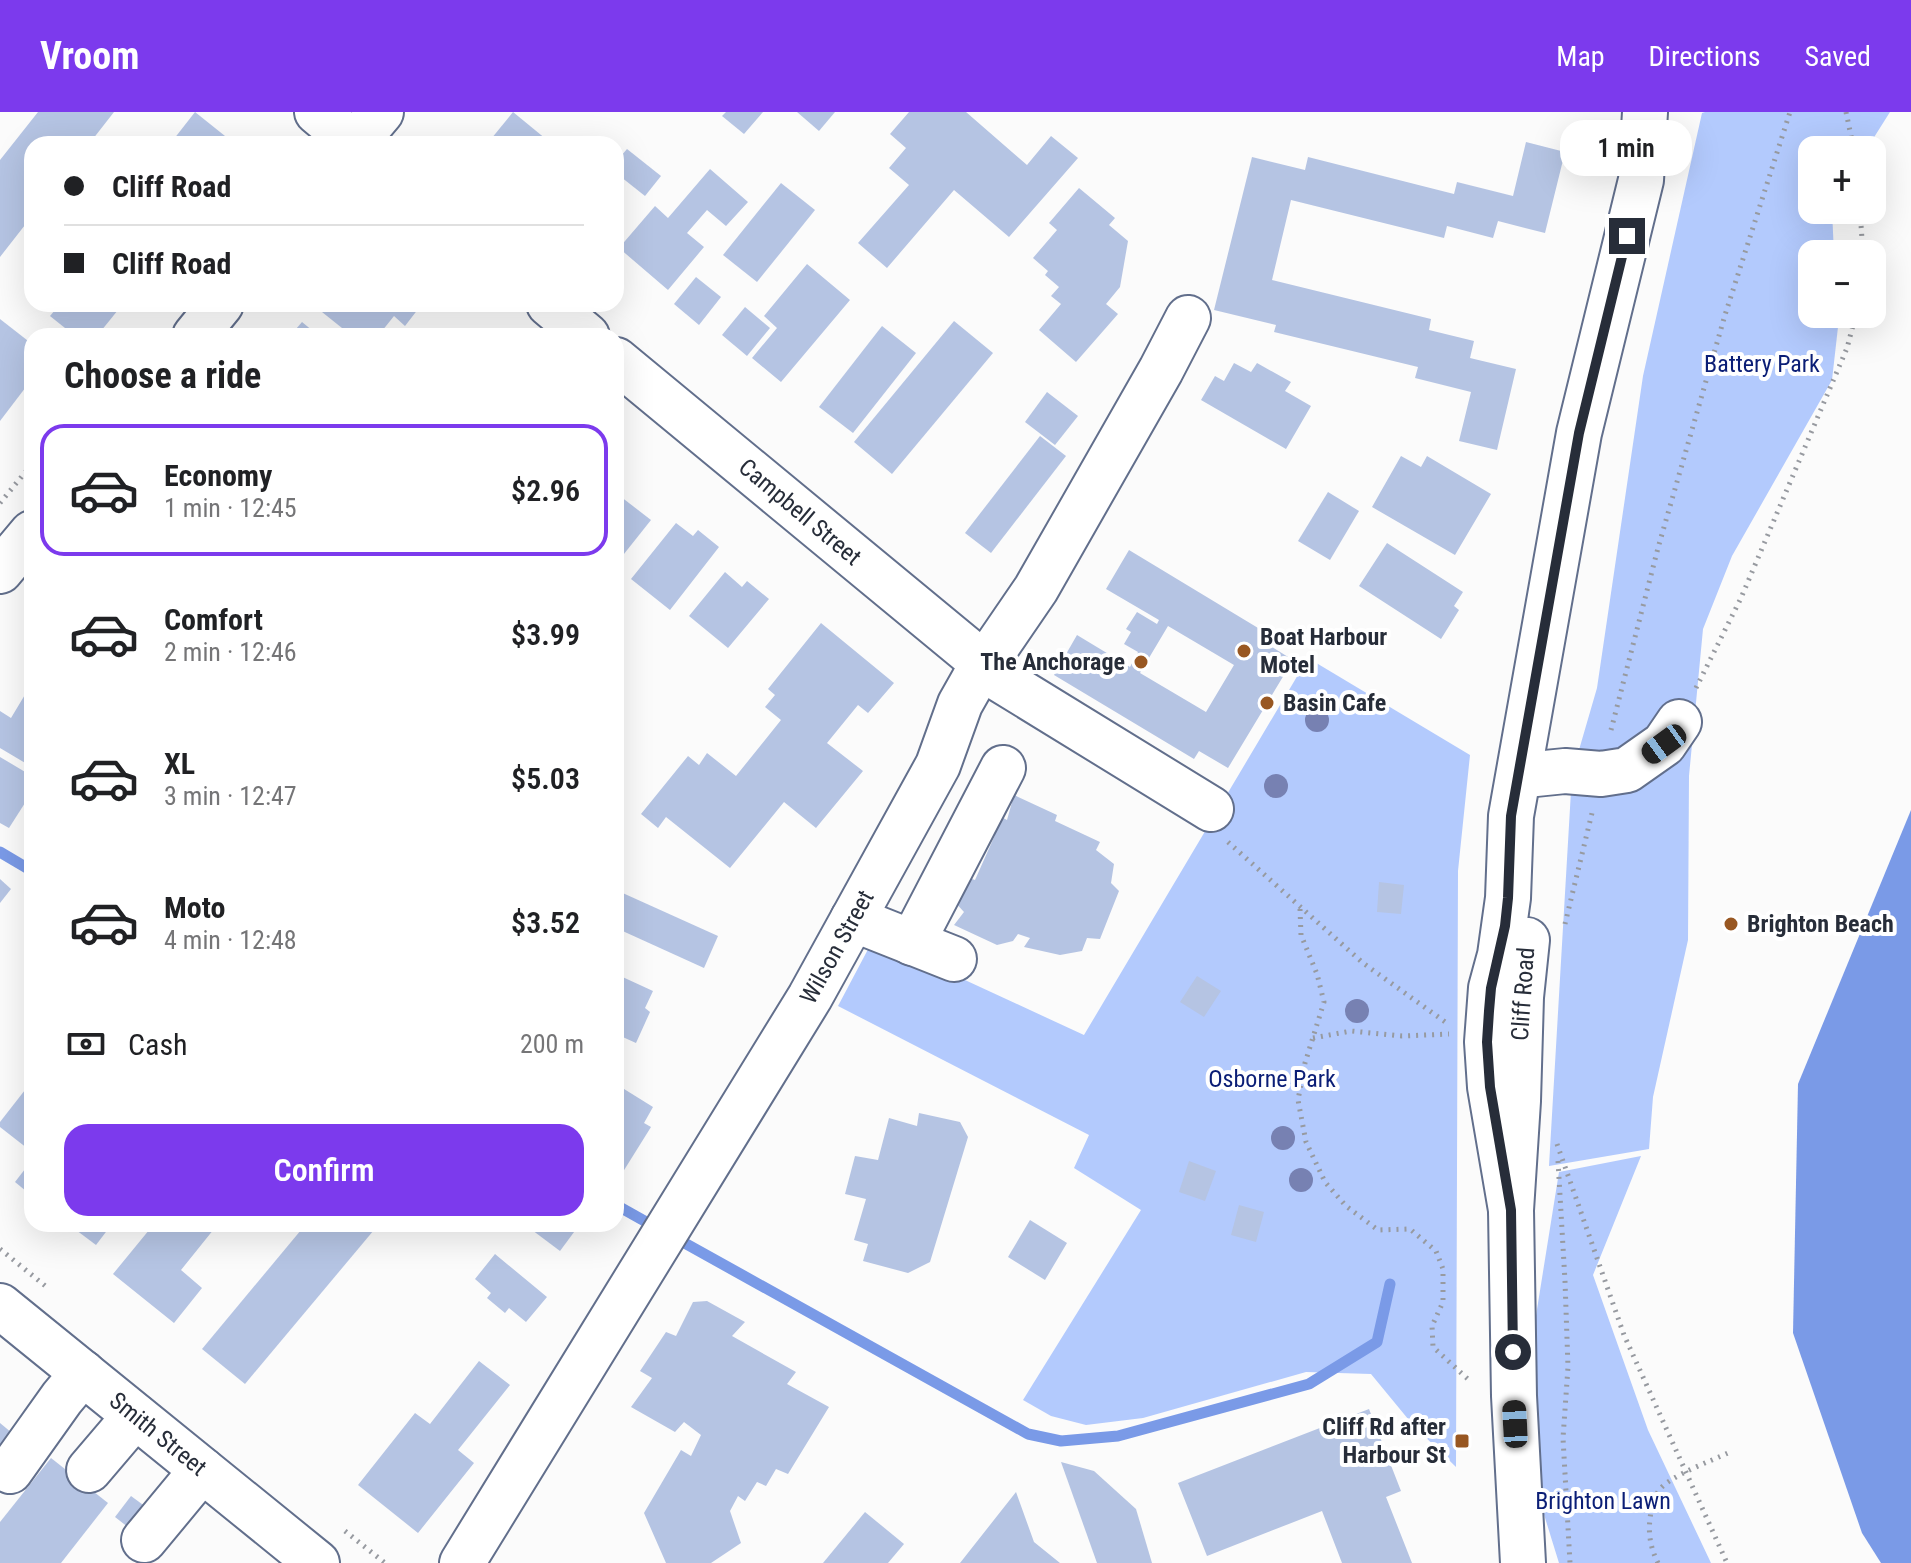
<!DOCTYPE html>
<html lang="en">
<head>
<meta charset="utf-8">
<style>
  :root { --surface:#fff; --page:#f6f6f6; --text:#202124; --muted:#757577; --line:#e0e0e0; --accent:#7c3aed }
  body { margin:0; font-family:"Roboto Condensed",sans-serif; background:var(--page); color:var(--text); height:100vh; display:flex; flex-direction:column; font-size:30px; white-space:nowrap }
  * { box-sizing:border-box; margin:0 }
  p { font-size:26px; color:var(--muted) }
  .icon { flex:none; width:44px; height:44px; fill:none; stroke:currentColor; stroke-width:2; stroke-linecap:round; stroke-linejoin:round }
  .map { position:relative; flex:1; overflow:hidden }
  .panel { position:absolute; left:24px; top:216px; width:600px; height:904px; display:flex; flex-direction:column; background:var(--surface); border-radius:24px; box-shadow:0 8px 32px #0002 }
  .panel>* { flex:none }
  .top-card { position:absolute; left:24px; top:24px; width:600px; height:176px; border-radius:24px; box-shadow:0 8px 32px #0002; display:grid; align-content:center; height:176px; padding:0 40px; background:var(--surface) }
  .tools { position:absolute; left:1798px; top:24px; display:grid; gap:16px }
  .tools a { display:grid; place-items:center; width:88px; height:88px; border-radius:16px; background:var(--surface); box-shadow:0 8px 32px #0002; font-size:40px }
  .end { position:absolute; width:36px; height:36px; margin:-18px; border:10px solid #272d39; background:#fff; box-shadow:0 0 0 4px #fff }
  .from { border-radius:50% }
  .bubble { position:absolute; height:56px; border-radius:24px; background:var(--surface); box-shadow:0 8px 32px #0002; font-size:26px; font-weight:600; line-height:56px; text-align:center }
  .car { position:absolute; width:24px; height:48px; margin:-24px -12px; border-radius:10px; box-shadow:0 0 6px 2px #0007; background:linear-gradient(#222 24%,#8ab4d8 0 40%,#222 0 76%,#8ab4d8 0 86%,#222 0) }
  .top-card b { display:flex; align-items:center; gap:28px; height:76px; font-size:30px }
  .top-card b+b { border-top:2px solid var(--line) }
  .top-card i { width:20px; height:20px; background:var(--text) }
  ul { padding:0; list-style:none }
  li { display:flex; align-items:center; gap:24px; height:132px; margin:0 16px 12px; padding:0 24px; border:4px solid transparent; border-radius:24px }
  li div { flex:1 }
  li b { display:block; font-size:30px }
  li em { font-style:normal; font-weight:600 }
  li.selected { border-color:var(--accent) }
  li>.icon { width:72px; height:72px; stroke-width:1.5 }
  h2 { padding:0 40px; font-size:36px; line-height:96px }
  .pay { display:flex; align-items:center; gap:20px; height:88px; padding:0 40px; font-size:30px }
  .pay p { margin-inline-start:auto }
  .button { display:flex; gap:16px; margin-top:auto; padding:16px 40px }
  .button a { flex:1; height:92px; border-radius:24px; background:var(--accent); color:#fff; font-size:32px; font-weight:600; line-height:92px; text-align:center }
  header { display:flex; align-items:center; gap:48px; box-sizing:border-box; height:112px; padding:0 40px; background:var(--accent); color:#fff }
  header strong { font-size:38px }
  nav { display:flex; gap:44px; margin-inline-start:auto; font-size:28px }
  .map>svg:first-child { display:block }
  .green { fill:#b3cafd }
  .water { fill:#7a9ae7 }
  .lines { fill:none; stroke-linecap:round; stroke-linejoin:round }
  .stream { stroke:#7a9ae7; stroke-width:11 }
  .building { fill:#b5c4e3; fill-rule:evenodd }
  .minor-casing { stroke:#626f8c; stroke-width:48 }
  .major-casing { stroke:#626f8c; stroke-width:48 }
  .path { stroke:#979aa0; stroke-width:5; stroke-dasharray:2 6; stroke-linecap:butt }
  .minor { stroke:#fff; stroke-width:44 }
  .major { stroke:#fff; stroke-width:44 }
  .tree { fill:#7781b2 }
  .route { stroke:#272d39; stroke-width:10 }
  .poi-dot { fill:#985722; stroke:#fff; stroke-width:3 }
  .labels { text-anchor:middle; stroke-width:8; stroke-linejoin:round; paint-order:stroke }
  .park-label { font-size:24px; fill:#0b1e76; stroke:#fff }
  .street-label { font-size:24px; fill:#272d39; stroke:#fff }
  .poi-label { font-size:24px; font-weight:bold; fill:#272d39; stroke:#fff; text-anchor:start }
</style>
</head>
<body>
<header>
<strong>Vroom</strong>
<nav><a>Map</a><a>Directions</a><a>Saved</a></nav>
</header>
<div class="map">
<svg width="1911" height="1451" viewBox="0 0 1911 1451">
  <rect width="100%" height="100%" fill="#fbfbfb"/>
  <!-- green -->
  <g class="green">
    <polygon points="1705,0 1890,0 1866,38 1812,38 1812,98 1832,98 1834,142 1812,142 1812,202 1838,202 1838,215 1832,268 1732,444 1703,517 1689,664 1688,828 1653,985 1649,1037 1549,1054 1572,662 1597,576 1643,264 1702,1"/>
    <polygon points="1308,546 1470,643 1458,759 1456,1355 1413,1313 1371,1262 1306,1260 1143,1306 1086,1313 1051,1304 1023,1288 1141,1098 1074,1056 1089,1023 838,894 874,826 1084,923"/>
    <polygon points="1641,1044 1593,1163 1648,1318 1711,1451 1559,1451 1533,1367 1530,1241 1559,1060"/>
  </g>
  <!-- water -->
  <polygon class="water" points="1911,698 1911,1451 1881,1451 1862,1421 1793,1221 1798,972"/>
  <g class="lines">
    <!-- stream -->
    <g class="stream">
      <polyline points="0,740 32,759"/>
      <polyline points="616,1093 657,1116"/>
      <polyline points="672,1124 1028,1322 1061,1329 1118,1324 1309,1272 1377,1230 1390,1172"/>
    </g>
  </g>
  <!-- building -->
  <g class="building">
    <polygon points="38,0 114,0 89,32 32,32 32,104 0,145 0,48"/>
    <polygon points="195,0 235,32 170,32"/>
    <polygon points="513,0 552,32 487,32"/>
    <polygon points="726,0 763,0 744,22 722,4"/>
    <polygon points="797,0 835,0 819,19"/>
    <polygon points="909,0 966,0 1027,53 1051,24 1078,46 1009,125 954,78 887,156 858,131 909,73 889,56 906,36 890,22"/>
    <polygon points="1526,30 1565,40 1545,121 1498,109 1493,126 1447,114 1444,126 1291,88 1272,168 1431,207 1429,218 1474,229 1470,246 1516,257 1497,338 1459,329 1471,280 1415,266 1418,255 1274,220 1276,213 1214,198 1252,45 1305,58 1308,45 1454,82 1457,70 1513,84"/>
    <polygon points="627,37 661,64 645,84 616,61 616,50"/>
    <polygon points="710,57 748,90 726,114 707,98 687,121 704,135 668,178 619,136 655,94 668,106"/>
    <polygon points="781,71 815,98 757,170 723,143"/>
    <polygon points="1079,76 1115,106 1109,113 1128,129 1120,175 1106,192 1118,202 1076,250 1039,218 1061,192 1051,184 1059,175 1045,163 1048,159 1033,146 1057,118 1049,111"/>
    <polygon points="807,152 850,188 781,270 752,246 777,216 764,204"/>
    <polygon points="696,165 721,185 699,213 674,192"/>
    <polygon points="60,192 111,192 118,198 97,224 75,224 50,204"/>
    <polygon points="320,192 422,192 405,214 394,204 378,224 352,224 317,196"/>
    <polygon points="745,195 770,216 747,244 722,223"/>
    <polygon points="0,207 32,232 32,267 0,309"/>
    <polygon points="954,209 993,241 892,362 854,330"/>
    <polygon points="302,210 319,224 290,224"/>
    <polygon points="882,214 916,241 853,321 819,295"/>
    <polygon points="1234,251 1251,260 1257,251 1291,270 1285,279 1311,294 1286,337 1201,288 1215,264 1224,269"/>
    <polygon points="1047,280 1078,304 1055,333 1025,310"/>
    <polygon points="1040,324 1066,344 991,441 965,421"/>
    <polygon points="1401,344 1421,355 1427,344 1491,382 1455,443 1372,395"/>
    <polygon points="1328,380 1359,399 1330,448 1298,429"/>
    <polygon points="616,381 651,408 616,452"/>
    <polygon points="676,411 693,424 698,418 719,435 670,498 631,467"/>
    <polygon points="1387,431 1463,480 1454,494 1459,498 1441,527 1359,474"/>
    <path d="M1129,438L1268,522L1264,530L1293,548L1228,656L1199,639L1194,647L1054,563L1077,523L1130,555L1138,540L1124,532L1131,520L1126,517L1137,500L1157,512L1159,508L1106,477ZM1168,514L1234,553L1206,600L1140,561Z"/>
    <polygon points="725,460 742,475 747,469 769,487 728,536 689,504"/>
    <polygon points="821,511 894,571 868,601 858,593 827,631 863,659 816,716 784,690 730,756 666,705 658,716 641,702 688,644 699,653 707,641 736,664 781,608 765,595 775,583 768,577"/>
    <polygon points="32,571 32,655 0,636 0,599 11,606"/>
    <polygon points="0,645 32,664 32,680 9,716 0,711"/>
    <polygon points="1014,683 1057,703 1055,709 1100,730 1096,738 1114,752 1111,771 1119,779 1100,827 1087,826 1082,839 1060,843 1024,835 1030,826 1018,822 1013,829 997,833 954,813 964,800 953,788 963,764 975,768 995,723 984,718 996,702 1007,708"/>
    <polygon points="0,767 11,777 0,791"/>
    <polygon points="1379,770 1404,773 1401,802 1377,800"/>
    <polygon points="616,778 718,824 704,856 616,816"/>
    <polygon points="616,862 653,879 645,896 650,900 636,931 616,922"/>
    <polygon points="1197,864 1221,879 1204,905 1180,890"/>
    <polygon points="32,969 32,1040 0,1015 0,1010"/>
    <polygon points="616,972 653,995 644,1011 651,1015 621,1063 616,1060"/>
    <polygon points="919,1001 960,1010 968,1025 930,1150 908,1161 863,1149 868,1132 854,1128 866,1087 845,1082 855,1044 878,1048 889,1006 917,1014"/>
    <polygon points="32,1048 32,1084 15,1070"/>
    <polygon points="1189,1049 1216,1059 1205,1089 1179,1080"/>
    <polygon points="1239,1093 1264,1100 1256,1130 1231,1123"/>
    <polygon points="1030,1108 1067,1131 1045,1168 1008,1145"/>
    <polygon points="68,1112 112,1112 96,1133"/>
    <polygon points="154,1112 218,1112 181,1158 202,1176 174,1211 113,1162"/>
    <polygon points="306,1112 379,1112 245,1272 202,1237"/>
    <polygon points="524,1112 580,1112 560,1139"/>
    <polygon points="495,1142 547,1185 526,1210 509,1196 505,1201 487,1186 491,1181 475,1167"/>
    <polygon points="707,1189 745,1210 732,1224 796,1260 787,1272 829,1295 788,1362 776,1357 766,1374 757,1370 745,1389 738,1384 730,1399 741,1431 711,1451 666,1451 644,1401 681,1338 691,1344 701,1323 684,1310 675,1320 631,1295 652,1266 640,1259 666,1220 676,1224 693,1190"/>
    <polygon points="479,1249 510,1273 458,1338 474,1351 418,1421 358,1373 415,1301 430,1312"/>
    <polygon points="1369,1297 1401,1379 1386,1385 1412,1451 1342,1451 1322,1399 1207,1444 1178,1371"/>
    <polygon points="0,1311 24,1331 0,1361"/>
    <polygon points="51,1346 108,1391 61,1451 0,1451 0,1410"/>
    <polygon points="1061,1350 1094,1359 1136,1397 1152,1451 1097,1451"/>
    <polygon points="1016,1380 1034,1430 1060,1451 960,1451"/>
    <polygon points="131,1384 150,1398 133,1419 115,1405"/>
    <polygon points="865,1400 904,1432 888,1451 823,1451"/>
  </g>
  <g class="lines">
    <!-- minor casing -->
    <g class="minor-casing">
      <g id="minor">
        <polyline points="317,0 355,32"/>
        <polyline points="549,192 587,224"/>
        <polyline points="616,248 984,552 1001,568 1211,697"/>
        <polyline points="1526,663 1565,659 1601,662 1627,658 1664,632 1679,610"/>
        <polyline points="853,807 954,847"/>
        <polyline points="912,831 1003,656"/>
        <polyline points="0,1194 317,1451"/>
        <polyline points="89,1358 135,1304"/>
        <polyline points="10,1359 62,1286 83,1261"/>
        <polyline points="144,1428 202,1358"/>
        <polyline points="462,1451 810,885 938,653 960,592 973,569 1036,477 1161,258 1188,206"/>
      </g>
    </g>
    <!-- major casing -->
    <g class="major-casing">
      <g id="major">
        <polyline points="354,32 381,0"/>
        <polyline points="195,224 221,192"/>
        <polyline points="0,459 32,421"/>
        <polyline points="1511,1098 1490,975 1487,930 1491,876 1500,843 1508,786 1511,704 1579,321 1641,68 1645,0"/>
        <polyline points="1523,1451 1514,1284 1511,1098 1518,989 1521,885 1527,828"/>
      </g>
    </g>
    <!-- path -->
    <g class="path">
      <polyline points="1846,0 1854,38"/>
      <polyline points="1860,98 1863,142"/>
      <polyline points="0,391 32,352"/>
      <polyline points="1696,576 1741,486 1847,236 1856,202"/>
      <polyline points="1611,618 1658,436 1725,203 1790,0"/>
      <polyline points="1228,730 1363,851 1448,912"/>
      <polyline points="1300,797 1301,823 1317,862 1324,890 1305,951 1298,988 1306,1030 1325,1070 1346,1094 1378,1118 1410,1117 1436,1139 1443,1157 1443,1190 1432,1214 1433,1235 1470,1269"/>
      <polyline points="1565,812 1592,701"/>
      <polyline points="1313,926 1351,919 1402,924 1449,922"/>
      <polyline points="1557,1032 1624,1223 1727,1451"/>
      <polyline points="1558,1049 1565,1169 1568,1255 1563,1326 1570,1451"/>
      <polyline points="0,1137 49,1177"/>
      <polyline points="345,1419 385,1451"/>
      <path d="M1658,1451C1651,1437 1648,1423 1650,1407C1651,1397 1653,1386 1660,1377C1672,1363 1711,1349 1728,1341"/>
    </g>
    <!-- minor -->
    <use href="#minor" class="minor"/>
    <!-- major -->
    <use href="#major" class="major"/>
  </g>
  <!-- trees -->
  <g class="tree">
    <circle cx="1317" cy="608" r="12"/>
    <circle cx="1276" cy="674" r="12"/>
    <circle cx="1357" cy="899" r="12"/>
    <circle cx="1283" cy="1026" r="12"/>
    <circle cx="1301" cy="1068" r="12"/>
  </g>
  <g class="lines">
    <!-- route -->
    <polyline class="route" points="1513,1240 1511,1098 1490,975 1487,930 1489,899 1491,876 1505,814 1508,786 1511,704 1579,321 1627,124"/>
  </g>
  <!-- markers -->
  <g class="poi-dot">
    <circle cx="1244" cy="539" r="8"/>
    <circle cx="1141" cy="550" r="8"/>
    <circle cx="1267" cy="591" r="8"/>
    <circle cx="1731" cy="812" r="8"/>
    <rect x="1454" y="1321" width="16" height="16" rx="4"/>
  </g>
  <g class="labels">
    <!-- park labels -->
    <g class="park-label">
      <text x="1762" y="260">Battery Park</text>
      <text x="1272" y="975">Osborne Park</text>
      <text x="1603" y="1397">Brighton Lawn</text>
    </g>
    <!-- street labels -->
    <g class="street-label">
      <text transform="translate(800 400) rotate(40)" y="8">Campbell Street</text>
      <text transform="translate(837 835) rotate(-61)" y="8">Wilson Street</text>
      <text transform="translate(1523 882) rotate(-86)" y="8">Cliff Road</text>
      <text transform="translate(158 1322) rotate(39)" y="8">Smith Street</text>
    </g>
    <!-- poi labels -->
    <g class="poi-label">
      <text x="1260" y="533">Boat Harbour<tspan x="1260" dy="28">Motel</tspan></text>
      <text x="1125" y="558" text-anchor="end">The Anchorage</text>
      <text x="1283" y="599">Basin Cafe</text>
      <text x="1747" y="820">Brighton Beach</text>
      <text x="1446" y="1323" text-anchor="end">Cliff Rd after<tspan x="1446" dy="28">Harbour St</tspan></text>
    </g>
  </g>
</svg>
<div class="tools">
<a>+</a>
<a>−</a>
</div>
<i class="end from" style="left:1513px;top:1240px"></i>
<i class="end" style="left:1627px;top:124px"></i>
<div class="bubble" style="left:1560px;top:8px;width:132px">1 min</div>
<i class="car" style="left:1664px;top:632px;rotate:234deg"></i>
<i class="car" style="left:1515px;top:1312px;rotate:357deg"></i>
<div class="top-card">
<b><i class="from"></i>Cliff Road</b>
<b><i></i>Cliff Road</b>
</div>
<section class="panel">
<h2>Choose a ride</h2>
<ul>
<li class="selected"><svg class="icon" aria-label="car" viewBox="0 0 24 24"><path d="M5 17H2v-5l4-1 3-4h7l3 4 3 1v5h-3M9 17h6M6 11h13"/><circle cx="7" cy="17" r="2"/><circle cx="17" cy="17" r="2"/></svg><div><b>Economy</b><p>1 min · 12:45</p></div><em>$2.96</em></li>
<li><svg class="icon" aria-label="car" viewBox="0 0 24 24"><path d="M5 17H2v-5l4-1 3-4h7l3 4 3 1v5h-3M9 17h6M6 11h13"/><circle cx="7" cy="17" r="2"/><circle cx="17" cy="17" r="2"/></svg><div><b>Comfort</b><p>2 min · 12:46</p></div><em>$3.99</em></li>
<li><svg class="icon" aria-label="car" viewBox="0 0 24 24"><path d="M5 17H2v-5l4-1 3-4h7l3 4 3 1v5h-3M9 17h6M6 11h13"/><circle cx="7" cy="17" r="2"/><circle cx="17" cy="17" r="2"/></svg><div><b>XL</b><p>3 min · 12:47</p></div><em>$5.03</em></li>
<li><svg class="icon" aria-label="car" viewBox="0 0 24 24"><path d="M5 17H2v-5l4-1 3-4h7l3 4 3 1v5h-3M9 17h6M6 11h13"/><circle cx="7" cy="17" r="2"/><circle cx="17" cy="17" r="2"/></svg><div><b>Moto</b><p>4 min · 12:48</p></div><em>$3.52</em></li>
</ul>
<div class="pay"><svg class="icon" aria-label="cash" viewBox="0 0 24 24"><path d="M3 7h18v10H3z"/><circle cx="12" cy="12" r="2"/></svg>Cash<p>200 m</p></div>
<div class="button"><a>Confirm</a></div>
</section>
</div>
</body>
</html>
